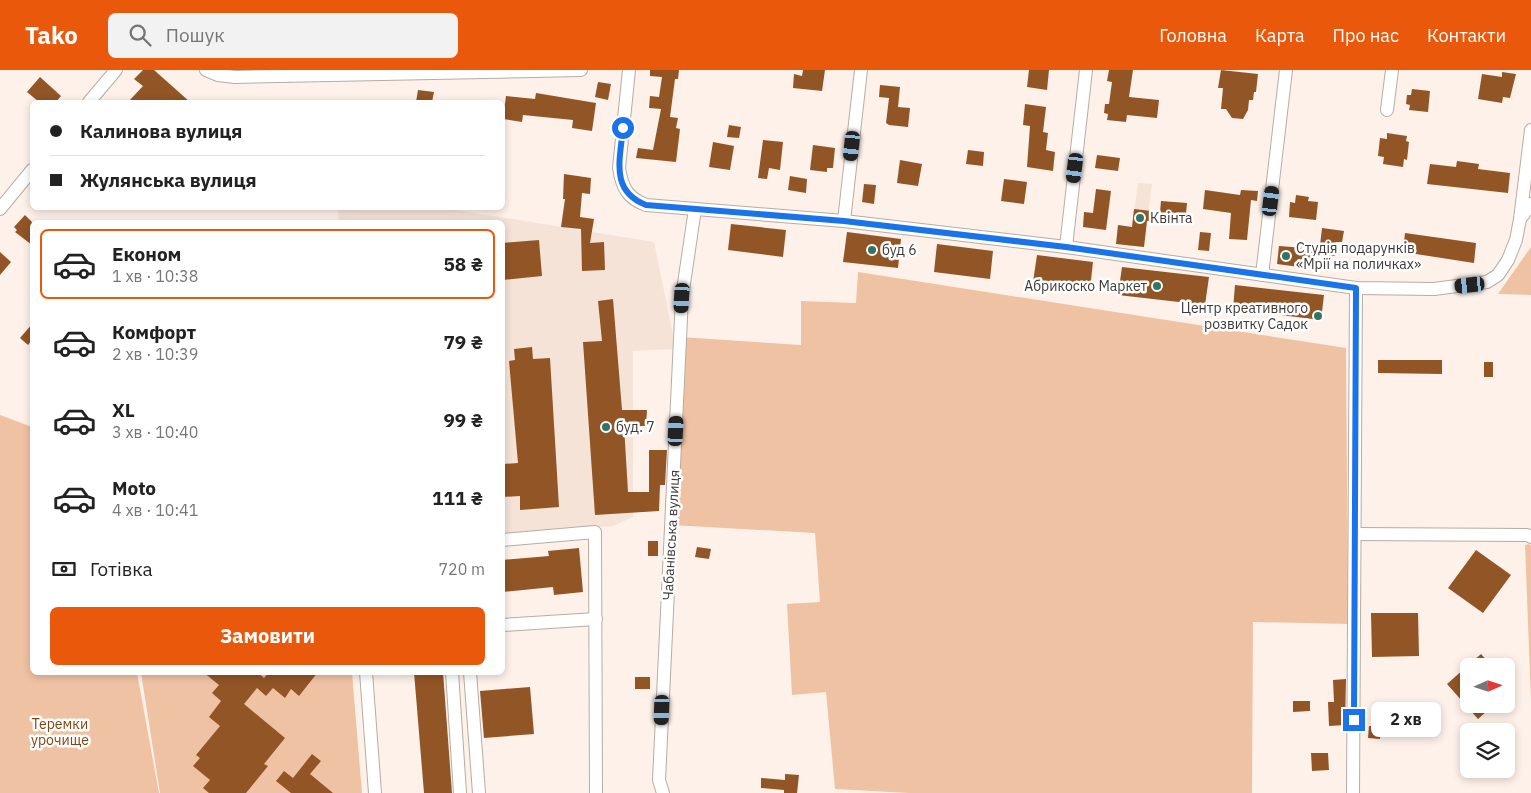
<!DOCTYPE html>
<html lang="uk">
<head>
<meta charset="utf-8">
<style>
  :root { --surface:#fff; --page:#f2f2f2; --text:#222; --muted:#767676; --line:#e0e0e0; --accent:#ea580c }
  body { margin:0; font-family:"IBM Plex Sans",sans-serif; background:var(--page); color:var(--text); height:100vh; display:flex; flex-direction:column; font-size:19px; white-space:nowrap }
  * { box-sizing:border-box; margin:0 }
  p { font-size:16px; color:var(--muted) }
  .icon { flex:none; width:28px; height:28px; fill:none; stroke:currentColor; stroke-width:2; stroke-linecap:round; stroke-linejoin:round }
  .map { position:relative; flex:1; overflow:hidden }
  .drawer { position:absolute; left:30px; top:150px; width:475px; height:455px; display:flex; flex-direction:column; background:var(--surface); border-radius:8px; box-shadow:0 2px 8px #0003 }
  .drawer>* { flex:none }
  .hud { position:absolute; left:30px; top:30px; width:475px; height:110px; border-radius:8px; box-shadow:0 2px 8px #0003; display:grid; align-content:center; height:110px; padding:0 20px; background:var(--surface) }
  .needle { width:32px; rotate:87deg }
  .tools { position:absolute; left:1460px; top:588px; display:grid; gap:10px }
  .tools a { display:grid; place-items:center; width:55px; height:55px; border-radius:8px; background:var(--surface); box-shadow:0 2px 8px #0003; font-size:25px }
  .end { position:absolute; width:22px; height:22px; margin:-11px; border:6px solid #1a73e8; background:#fff; box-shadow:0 0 0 2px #fff }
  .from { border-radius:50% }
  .bubble { position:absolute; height:35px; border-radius:8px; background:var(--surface); box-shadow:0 2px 8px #0003; font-size:16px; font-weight:700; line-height:35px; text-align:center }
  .car { position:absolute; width:15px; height:30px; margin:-15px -8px; border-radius:6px; box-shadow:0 0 4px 1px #0007; background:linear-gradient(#222 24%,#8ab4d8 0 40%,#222 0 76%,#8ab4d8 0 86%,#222 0) }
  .hud b { display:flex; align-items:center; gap:18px; height:48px; font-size:19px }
  .hud b+b { border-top:1px solid var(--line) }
  .hud i { width:12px; height:12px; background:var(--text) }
  ul { padding:9px 0 0; list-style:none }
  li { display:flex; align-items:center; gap:15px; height:70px; margin:0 10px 8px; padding:0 10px; border:2px solid transparent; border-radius:8px }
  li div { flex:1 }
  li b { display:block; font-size:19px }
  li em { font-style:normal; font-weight:700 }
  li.selected { border-color:var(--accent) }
  li>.icon { width:45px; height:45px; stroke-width:1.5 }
  .pay { display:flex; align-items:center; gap:12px; height:55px; padding:0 20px; font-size:19px }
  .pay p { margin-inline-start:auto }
  .cta { display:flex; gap:10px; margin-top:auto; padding:10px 20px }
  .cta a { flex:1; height:58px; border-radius:8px; background:var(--accent); color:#fff; font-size:20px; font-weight:700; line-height:58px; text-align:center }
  header { display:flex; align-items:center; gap:30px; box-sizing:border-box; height:70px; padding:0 25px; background:var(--accent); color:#fff }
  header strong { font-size:24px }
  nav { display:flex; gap:28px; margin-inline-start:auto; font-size:18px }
  .search { width:350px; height:45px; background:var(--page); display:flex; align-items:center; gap:12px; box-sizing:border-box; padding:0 18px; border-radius:8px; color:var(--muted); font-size:19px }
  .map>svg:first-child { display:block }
  .built { fill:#f6e3d7 }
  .green { fill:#f0c2a4 }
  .building { fill:#915526 }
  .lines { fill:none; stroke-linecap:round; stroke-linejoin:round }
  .minor-casing { stroke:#b7aca4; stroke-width:14 }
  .minor { stroke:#fff; stroke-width:12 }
  .route { stroke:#1a73e8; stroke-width:6 }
  .poi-dot { fill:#317567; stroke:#fff; stroke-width:2 }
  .labels { text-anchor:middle; stroke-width:5; stroke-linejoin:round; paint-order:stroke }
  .poi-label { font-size:14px; fill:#3e3a37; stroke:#fff; text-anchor:start }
  .street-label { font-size:14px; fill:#3e3a37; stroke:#fff }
  .park-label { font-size:14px; fill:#81440d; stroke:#fff }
</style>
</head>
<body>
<header>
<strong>Tako</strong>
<div class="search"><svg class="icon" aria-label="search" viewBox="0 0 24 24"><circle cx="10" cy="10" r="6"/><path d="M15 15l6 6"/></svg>Пошук</div>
<nav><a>Головна</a><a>Карта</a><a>Про нас</a><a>Контакти</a></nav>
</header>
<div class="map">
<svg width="1531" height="723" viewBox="0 0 1531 723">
  <rect width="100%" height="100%" fill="#fdf1e9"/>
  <!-- built -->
  <g class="built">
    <polygon points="1138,113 1152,114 1144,177 1116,174 1118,155 1132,157"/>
    <polygon points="338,138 444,138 654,172 676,279 633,281 633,447 613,456 503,464 502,152 339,152"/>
  </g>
  <!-- green -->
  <g class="green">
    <polygon points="1531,177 1531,225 1498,224"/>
    <polygon points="858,202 1346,278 1348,554 1253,552 1252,723 909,723 835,719 826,622 792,625 787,534 820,532 815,463 671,455 680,267 801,275 801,231 856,233"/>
    <polygon points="0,345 32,357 32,602 137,603 159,723 0,723"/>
    <polygon points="1529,474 1531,476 1531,631 1525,475"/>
    <polygon points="141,603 352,603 362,723 160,723"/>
  </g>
  <!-- building -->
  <g class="building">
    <polygon points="143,0 154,0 190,32 128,32 143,16 134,9"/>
    <polygon points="650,0 679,0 678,9 675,9 670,47 678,48 676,58 680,59 676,92 636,88 638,78 653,80 661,39 649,38 650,26 659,27 662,7 650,6"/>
    <polygon points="803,0 825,0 822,21 793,18 794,4 802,6"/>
    <polygon points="1029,0 1049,0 1047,20 1027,17"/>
    <polygon points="1109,0 1133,0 1129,27 1159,30 1157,48 1127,45 1126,52 1107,50 1108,44 1104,43 1105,34 1109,34 1112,12 1107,11"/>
    <polygon points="1221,0 1258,4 1256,22 1254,22 1253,30 1249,30 1248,40 1243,49 1232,48 1226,39 1221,39 1223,18 1218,18"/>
    <polygon points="1502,2 1516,4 1510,28 1503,27 1502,33 1478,29 1482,4 1502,7"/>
    <polygon points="40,7 61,26 56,32 39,32 27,22"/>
    <polygon points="598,12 611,14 608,30 595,27"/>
    <polygon points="880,15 900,17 898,37 910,38 908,57 889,55 886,53 889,28 879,27"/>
    <polygon points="1412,19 1430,21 1428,42 1409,40 1410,35 1406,34 1407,25 1411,25"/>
    <polygon points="418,20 434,22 432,32 416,32"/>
    <polygon points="536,23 596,33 592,61 572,58 573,50 523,45 522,52 503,49 506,26 535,29"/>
    <polygon points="1025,34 1046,37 1043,62 1048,63 1046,80 1055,82 1053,101 1027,97 1030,56 1023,55"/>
    <polygon points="729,55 741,57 739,68 727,67"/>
    <polygon points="1387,63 1407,66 1406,71 1409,72 1407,90 1404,89 1403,97 1383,94 1384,87 1378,86 1380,68 1387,69"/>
    <polygon points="763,70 783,72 780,100 769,98 767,109 758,108"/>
    <polygon points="713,72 734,76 730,100 709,97"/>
    <polygon points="813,75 835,78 833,98 827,98 827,102 810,100"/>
    <polygon points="968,80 984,82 983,96 966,94"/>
    <polygon points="1097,85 1120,88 1118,101 1095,98"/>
    <polygon points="900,90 922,94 918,116 897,113"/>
    <polygon points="1457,91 1479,94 1478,99 1510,103 1508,123 1427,114 1430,94 1456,97"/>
    <polygon points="564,104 591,108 590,124 582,123 580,147 594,149 590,173 604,172 605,200 582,201 581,159 561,157 565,129 563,129"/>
    <polygon points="790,106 807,109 806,123 788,120"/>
    <polygon points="1004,109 1027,112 1024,134 1001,131"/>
    <polygon points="864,114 876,115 874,134 862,132"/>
    <polygon points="1096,119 1111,121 1106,160 1083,157 1084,142 1093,143"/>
    <polygon points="1205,120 1240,125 1241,120 1258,121 1257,131 1251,130 1247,170 1229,169 1231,143 1203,139"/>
    <polygon points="1296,125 1309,127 1308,131 1318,132 1316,150 1289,147 1290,132 1295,133"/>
    <polygon points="1161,131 1187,133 1185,154 1147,151 1144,177 1116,174 1118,155 1132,157 1134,139 1160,142"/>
    <polygon points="25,145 32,152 32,175 15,162 17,160 14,157"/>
    <polygon points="731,154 786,160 783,187 728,180"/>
    <polygon points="1322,158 1344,161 1342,172 1336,172 1335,186 1319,184"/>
    <polygon points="847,162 901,169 898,198 843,192"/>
    <polygon points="1200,162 1211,163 1209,181 1198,180"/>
    <polygon points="1405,163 1476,173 1474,193 1403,182"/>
    <polygon points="539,170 542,206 502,210 502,173"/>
    <polygon points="937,174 993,181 990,209 934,202"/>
    <polygon points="1279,176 1317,179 1314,199 1277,194"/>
    <polygon points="0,182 11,192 0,205"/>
    <polygon points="1037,185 1093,192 1090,219 1033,212"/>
    <polygon points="1122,197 1209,207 1205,235 1118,225"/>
    <polygon points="1235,215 1324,225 1321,250 1233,239"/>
    <polygon points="613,229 622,340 647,340 646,356 624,356 628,422 649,422 649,380 667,380 665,415 660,415 659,441 595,445 583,272 602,271 598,231"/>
    <polygon points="32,254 32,270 28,275 20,268"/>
    <polygon points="532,277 533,289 550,288 559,437 520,440 520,426 502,427 502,394 518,393 509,291 515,290 514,279"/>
    <polygon points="1378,290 1442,290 1442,304 1378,303"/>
    <rect x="1484" y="292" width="9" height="15"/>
    <rect x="648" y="471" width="10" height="15"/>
    <polygon points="697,477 711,479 709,489 695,487"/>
    <polygon points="579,478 583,522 554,525 553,517 502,522 502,490 549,486 548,481"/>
    <polygon points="1476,480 1511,505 1483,543 1448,518"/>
    <polygon points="1371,543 1418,543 1419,586 1372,587"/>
    <polygon points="1481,584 1492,596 1469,596 1469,634 1495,634 1478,649 1447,614"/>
    <polygon points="203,602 257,602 264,608 269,602 318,602 299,626 291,619 285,628 273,618 266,626 257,618 244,634 285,668 264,694 268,696 246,723 209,723 203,718 210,710 193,696 200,688 196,685 220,656 209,647 221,631 212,623 219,615"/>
    <polygon points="414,602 443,602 452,723 424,723"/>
    <rect x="635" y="607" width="15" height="12"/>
    <polygon points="1346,609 1345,655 1329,656 1328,632 1334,632 1333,610"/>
    <polygon points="530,617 534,664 484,668 480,621"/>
    <polygon points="1293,631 1310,631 1310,641 1293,642"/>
    <polygon points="1369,656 1381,657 1380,669 1368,668"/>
    <polygon points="1311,683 1328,683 1329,700 1312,701"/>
    <polygon points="312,684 321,691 310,704 333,723 291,723 276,711 284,701 293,708"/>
    <polygon points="785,704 799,705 797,723 784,723 784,720 761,718 761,708 785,710"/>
  </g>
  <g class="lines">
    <!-- minor casing -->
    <g class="minor-casing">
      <g id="minor">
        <polyline points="206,0 218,5 235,7 581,0"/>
        <path d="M629,0L619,98C622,117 627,128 646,135L844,151L1066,177L1356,218L1434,219L1487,212L1498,205L1508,190L1516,170L1520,149L1531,134"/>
        <polyline points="89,32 116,0"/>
        <polyline points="1387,40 1392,0"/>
        <polyline points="0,139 32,100"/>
        <polyline points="1520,149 1531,60"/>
        <polyline points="844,151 861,0"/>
        <polyline points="1066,177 1086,0"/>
        <polyline points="1262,205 1286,0"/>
        <polyline points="1355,464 1527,465 1531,467"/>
        <polyline points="502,470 595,462 596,723"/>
        <polyline points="502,555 596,549"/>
        <polyline points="366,602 375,723"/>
        <polyline points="452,602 460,723"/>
        <polyline points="470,602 479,723"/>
        <polyline points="663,723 659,710 682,227 695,139"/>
        <polyline points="1353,723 1356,218"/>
      </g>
    </g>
    <!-- minor -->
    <use href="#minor" class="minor"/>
  </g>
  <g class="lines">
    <!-- route -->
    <path class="route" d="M623,58C620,90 610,121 646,135L844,151L1066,177L1356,218L1354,650"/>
  </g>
  <!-- markers -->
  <g class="poi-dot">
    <circle cx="1140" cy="148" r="5"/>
    <circle cx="872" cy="180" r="5"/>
    <circle cx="1286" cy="186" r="5"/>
    <circle cx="1157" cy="216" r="5"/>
    <circle cx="1318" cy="246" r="5"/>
    <circle cx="606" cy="357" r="5"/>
  </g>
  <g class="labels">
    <!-- poi labels -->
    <g class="poi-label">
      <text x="1150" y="153">Квінта</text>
      <text x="1296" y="183">Студія подарунків<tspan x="1296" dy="16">«Мрії на поличках»</tspan></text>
      <text x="882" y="185">буд 6</text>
      <text x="1147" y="221" text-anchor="end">Абрикоско Маркет</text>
      <text x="1308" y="243" text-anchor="end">Центр креативного<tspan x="1308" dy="16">розвитку Садок</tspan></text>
      <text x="616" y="362">буд. 7</text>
    </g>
    <!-- street labels -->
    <g class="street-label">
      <text transform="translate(671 465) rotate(-87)" y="5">Чабанівська вулиця</text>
    </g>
    <!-- park labels -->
    <g class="park-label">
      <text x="60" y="659">Теремки<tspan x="60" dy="16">урочище</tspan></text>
    </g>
  </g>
</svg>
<div class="tools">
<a><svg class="needle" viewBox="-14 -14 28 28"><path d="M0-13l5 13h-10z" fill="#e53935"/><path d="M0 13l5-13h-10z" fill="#767676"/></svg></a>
<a><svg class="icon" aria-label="layers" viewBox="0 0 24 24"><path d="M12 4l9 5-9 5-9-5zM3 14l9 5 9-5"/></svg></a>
</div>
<i class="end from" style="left:623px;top:58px"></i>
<i class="end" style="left:1354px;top:650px"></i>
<div class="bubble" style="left:1371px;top:632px;width:70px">2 хв</div>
<i class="car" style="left:852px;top:76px;rotate:186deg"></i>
<i class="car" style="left:1075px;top:98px;rotate:187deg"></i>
<i class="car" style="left:1271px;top:131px;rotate:7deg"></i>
<i class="car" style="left:1470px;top:215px;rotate:264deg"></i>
<i class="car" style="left:682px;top:228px;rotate:183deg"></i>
<i class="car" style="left:676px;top:361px;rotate:3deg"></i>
<i class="car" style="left:662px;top:640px;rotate:182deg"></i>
<div class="hud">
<b><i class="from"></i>Калинова вулиця</b>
<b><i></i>Жулянська вулиця</b>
</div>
<section class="drawer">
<ul>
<li class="selected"><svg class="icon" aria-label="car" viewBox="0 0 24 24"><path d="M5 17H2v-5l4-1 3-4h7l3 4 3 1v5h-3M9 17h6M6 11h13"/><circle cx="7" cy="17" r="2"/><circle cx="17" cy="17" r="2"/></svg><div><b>Економ</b><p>1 хв · 10:38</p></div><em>58 ₴</em></li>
<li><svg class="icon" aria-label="car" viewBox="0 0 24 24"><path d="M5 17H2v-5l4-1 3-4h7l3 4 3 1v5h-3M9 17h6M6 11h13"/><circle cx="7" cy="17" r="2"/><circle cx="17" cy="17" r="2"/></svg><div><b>Комфорт</b><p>2 хв · 10:39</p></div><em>79 ₴</em></li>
<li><svg class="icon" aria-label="car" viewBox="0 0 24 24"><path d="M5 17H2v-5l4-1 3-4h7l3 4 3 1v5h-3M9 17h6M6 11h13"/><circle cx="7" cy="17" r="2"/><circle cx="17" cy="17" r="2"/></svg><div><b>XL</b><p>3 хв · 10:40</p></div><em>99 ₴</em></li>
<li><svg class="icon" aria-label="car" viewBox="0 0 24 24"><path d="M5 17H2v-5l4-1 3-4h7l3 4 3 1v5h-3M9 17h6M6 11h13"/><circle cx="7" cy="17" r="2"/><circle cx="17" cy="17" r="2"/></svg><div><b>Moto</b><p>4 хв · 10:41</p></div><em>111 ₴</em></li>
</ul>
<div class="pay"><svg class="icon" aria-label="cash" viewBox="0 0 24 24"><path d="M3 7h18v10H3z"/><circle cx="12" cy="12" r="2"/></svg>Готівка<p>720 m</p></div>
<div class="cta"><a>Замовити</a></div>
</section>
</div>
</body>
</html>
